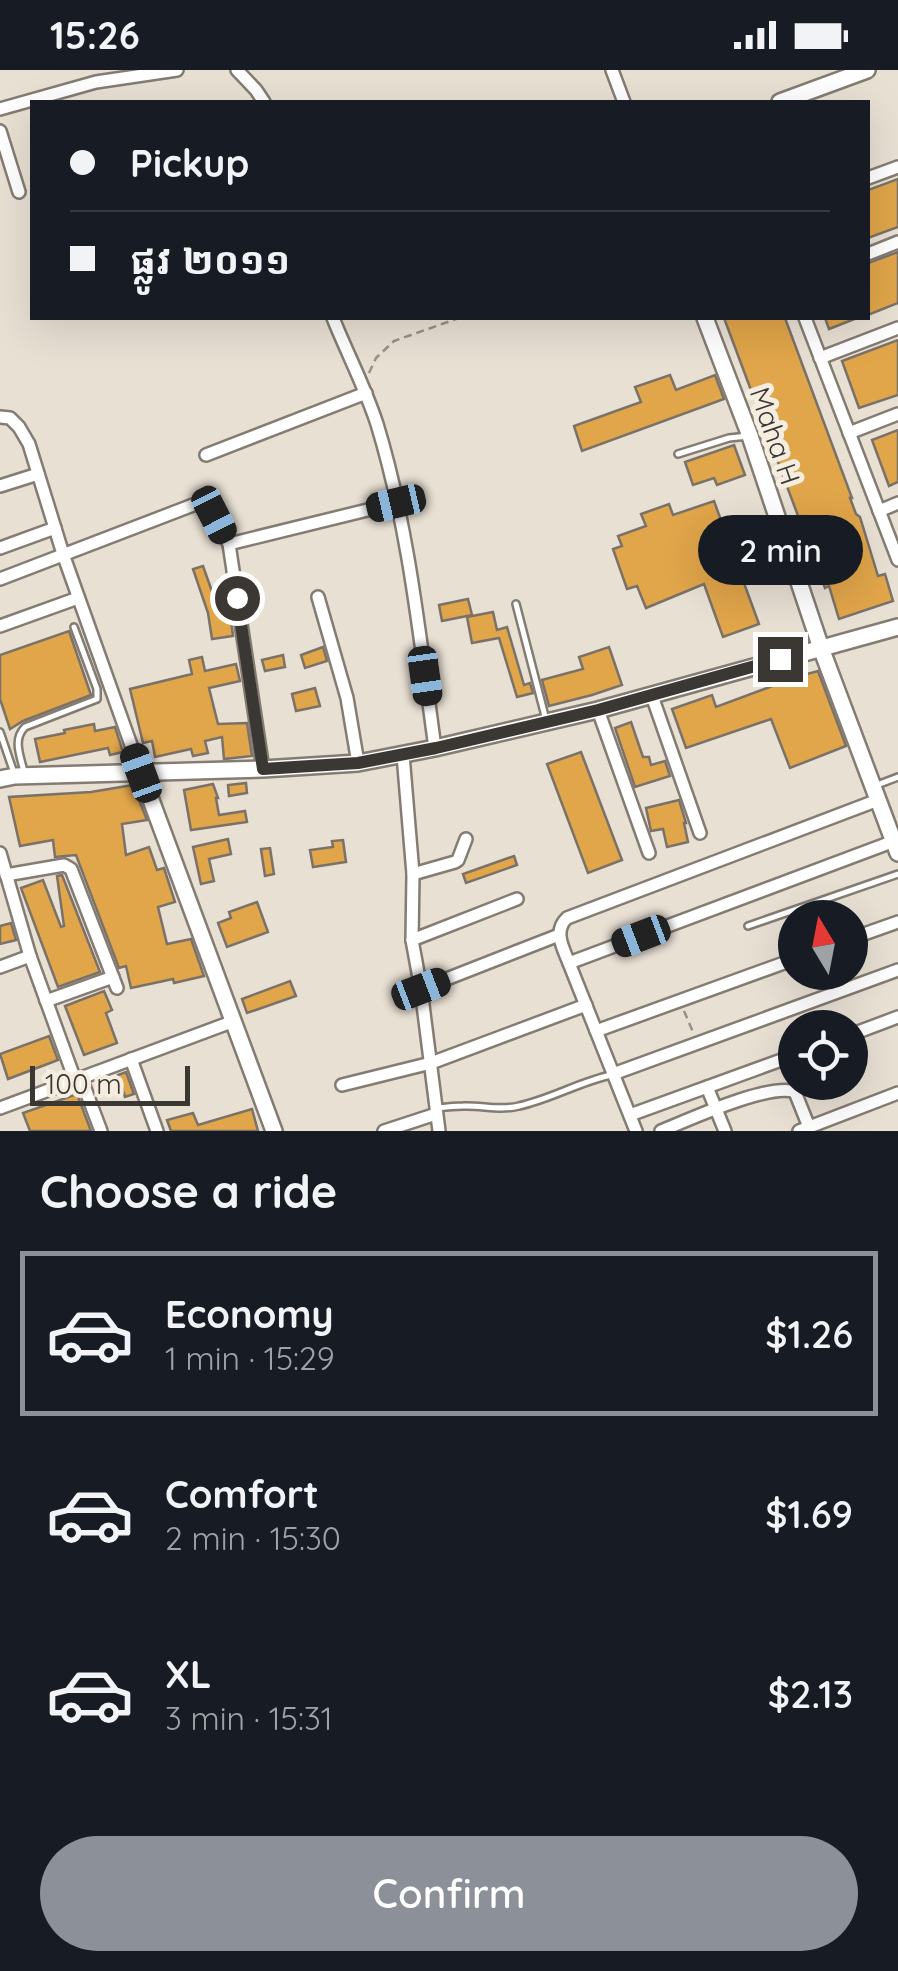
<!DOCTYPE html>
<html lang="en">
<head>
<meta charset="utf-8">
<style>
  :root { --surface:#171b24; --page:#20242c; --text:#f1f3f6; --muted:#9ea1a6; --line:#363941; --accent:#8c9099 }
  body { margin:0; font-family:Quicksand,"Noto Sans Khmer",sans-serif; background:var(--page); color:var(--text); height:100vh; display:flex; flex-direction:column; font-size:38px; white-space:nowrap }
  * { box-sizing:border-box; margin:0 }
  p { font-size:32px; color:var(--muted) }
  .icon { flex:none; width:55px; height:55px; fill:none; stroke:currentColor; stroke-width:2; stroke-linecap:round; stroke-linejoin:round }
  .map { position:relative; height:1061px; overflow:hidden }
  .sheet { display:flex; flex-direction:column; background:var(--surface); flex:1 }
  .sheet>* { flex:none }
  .top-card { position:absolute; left:30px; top:30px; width:840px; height:220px; border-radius:0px; box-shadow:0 10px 40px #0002; display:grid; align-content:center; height:220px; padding:0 40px; background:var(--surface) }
  .needle { width:65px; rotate:350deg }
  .controls { position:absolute; left:778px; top:830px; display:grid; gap:20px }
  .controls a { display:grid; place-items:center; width:90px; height:90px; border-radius:50%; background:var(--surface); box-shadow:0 10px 40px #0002; font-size:50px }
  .scale { position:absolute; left:30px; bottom:25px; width:160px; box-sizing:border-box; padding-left:10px; border:5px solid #3b3733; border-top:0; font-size:28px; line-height:35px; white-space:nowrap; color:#3b3733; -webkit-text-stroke:8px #f6ede1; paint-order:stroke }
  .end { position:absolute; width:45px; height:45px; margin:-22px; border:12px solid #3b3733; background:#fff; box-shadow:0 0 0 5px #fff }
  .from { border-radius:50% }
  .bubble { position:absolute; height:70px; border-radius:35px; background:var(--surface); box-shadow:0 10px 40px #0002; font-size:32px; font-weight:600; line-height:70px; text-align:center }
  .car { position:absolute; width:30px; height:60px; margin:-30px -15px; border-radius:12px; box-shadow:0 0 8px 2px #0007; background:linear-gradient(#222 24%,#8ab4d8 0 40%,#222 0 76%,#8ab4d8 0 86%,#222 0) }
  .top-card b { display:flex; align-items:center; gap:35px; height:95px; font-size:38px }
  .top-card b+b { border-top:2px solid var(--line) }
  .top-card i { width:25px; height:25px; background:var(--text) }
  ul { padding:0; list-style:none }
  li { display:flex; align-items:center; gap:30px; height:165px; margin:0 20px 15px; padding:0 20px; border:5px solid transparent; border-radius:0px }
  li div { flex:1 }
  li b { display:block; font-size:38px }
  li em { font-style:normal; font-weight:600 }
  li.on { border-color:var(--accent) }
  li>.icon { width:90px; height:90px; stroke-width:1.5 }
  h2 { padding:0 40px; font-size:45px; line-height:120px }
  .primary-button { display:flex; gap:20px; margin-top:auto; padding:20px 40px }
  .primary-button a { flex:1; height:115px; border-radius:60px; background:var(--accent); color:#fff; font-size:40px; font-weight:600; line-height:115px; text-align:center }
  .status { display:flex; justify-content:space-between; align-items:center; height:70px; padding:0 50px; background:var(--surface); direction:ltr }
  .status svg { height:28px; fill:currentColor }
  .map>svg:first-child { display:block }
  .building { fill:#e1a54a; stroke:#7a7268; stroke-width:2.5 }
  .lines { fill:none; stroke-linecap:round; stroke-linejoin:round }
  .lane-casing { stroke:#847c72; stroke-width:10 }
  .street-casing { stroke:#847c72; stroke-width:16 }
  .secondary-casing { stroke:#847c72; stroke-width:20 }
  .path { stroke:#989189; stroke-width:2.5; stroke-dasharray:8 5; stroke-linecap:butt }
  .lane { stroke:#fff; stroke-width:5 }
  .street { stroke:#fff; stroke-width:11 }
  .secondary { stroke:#fff; stroke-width:15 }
  .route { stroke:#3b3733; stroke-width:12 }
  .labels { text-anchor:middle; stroke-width:10; stroke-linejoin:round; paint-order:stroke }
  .street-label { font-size:28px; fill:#3b3733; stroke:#f6ede1 }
</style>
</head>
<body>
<div class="status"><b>15:26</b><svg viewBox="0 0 49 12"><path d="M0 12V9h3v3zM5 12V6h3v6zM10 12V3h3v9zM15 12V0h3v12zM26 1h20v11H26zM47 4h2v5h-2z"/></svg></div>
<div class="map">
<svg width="898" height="1061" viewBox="0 0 898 1061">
  <rect width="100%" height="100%" fill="#e9e0d4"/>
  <!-- building -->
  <g class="building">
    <polygon points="898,109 898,157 868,168 868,120"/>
    <polygon points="898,182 898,233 868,245 868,193"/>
    <polygon points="724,248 785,248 852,428 850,428 856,444 860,447 878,506 885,504 893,531 839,549 829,516 825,518"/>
    <polygon points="825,248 857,248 829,259"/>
    <polygon points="898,270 898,325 859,338 842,291"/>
    <polygon points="670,305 676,320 715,305 724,329 582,381 574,356 641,332 635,317"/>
    <polygon points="898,360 898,412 889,416 872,370"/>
    <polygon points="734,375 745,405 717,415 714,408 693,415 685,392"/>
    <polygon points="714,431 759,554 723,567 704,514 646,538 637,516 627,519 613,479 622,476 618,466 646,456 641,444 669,434 673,445"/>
    <polygon points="203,496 220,544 230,542 233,566 212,569 208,543 193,499"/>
    <polygon points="468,529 472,545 442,551 439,535"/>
    <polygon points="493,542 497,560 507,557 524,615 530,613 533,623 517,627 499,568 472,573 467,547"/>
    <polygon points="69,561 91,625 23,651 10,659 0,629 0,585"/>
    <polygon points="323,577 327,591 305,598 301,585"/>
    <polygon points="609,577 622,615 592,625 549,636 542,610 583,599 579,587"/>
    <polygon points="283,585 285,597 265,601 262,590"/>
    <polygon points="202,587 205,601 236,594 240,611 209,618 218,654 247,653 252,686 224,689 222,667 205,671 208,683 193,686 191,679 155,687 152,671 143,673 130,619 192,604 189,590"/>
    <polygon points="818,601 846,676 790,698 771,649 686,678 672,639 712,625 716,637 778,614 777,612"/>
    <polygon points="315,618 320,636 296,641 292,624"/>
    <polygon points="631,652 643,687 649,687 651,695 665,691 670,706 635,717 615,658"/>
    <polygon points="94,654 95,661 115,657 123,682 110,685 108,678 40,692 35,669 65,663 64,660"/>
    <polygon points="581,682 622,790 588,803 547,694"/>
    <polygon points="246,713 247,723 229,726 228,715"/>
    <polygon points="213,714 218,728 216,728 219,745 245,741 247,752 191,760 184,720"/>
    <polygon points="133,715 147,750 122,754 126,785 149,777 157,800 164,798 175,832 158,837 167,874 191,869 204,906 174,913 173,909 131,918 126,896 119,898 76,785 55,787 53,770 20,776 9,727 91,722"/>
    <polygon points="679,730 686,753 684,753 688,772 667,777 663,759 651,761 646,738"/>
    <polygon points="228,769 231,784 209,789 214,811 201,814 193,777"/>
    <polygon points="343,770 346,792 313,797 310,780 333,777 332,771"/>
    <polygon points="270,778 274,804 265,806 261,779"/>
    <polygon points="514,786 517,795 466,813 463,804"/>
    <polygon points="62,805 100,902 58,917 21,818 43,810 61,857 64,856 57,806"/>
    <polygon points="257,832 268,862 227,877 218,853 231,848 229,842"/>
    <polygon points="11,853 16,870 0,874 0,856"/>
    <polygon points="290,911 296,926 247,943 242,929"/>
    <polygon points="104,921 112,940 106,943 117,973 84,985 65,936"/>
    <polygon points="49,966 58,990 8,1009 0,984"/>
    <polygon points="126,1002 134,1024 125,1027 118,1005"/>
    <polygon points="77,1024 91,1061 30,1061 23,1043"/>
    <polygon points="252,1039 258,1061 171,1061 167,1050 193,1043 198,1055"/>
  </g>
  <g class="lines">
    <!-- lane casing -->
    <g class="lane-casing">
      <g id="lane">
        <polyline points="678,384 729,368 748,366"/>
        <polyline points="516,534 546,650"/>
        <polyline points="0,662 14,703"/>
        <path d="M24,702C21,687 12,670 25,657L97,629V619L74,557"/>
        <polyline points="877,715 898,707"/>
        <polyline points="748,856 898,804"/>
        <path d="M438,1038C446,1037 454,1036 463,1036C482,1035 499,1041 519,1036C551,1029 579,1012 611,1005"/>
      </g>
    </g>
    <!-- street casing -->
    <g class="street-casing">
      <g id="street">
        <polyline points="237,0 256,20 264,32"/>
        <polyline points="612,0 624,32"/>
        <polyline points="0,39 96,12 177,0"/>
        <polyline points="0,61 19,122"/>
        <polyline points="868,108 898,97"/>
        <polyline points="868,184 898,172"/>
        <path d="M333,248C347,283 365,317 377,354C409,459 420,570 435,678"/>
        <polyline points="805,248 898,490"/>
        <polyline points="820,288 898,258"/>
        <polyline points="0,347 10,348 19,357 29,374 63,484 141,703"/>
        <polyline points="849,363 898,344"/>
        <polyline points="206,385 366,323"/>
        <polyline points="0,416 38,404"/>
        <polyline points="879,441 898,433"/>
        <polyline points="229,474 396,433"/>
        <polyline points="0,478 55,458"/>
        <polyline points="0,509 193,435 204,434 210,439 229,474 263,699"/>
        <polyline points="318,527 347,628 358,693"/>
        <polyline points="0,556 78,528"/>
        <polyline points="652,626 700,763"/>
        <polyline points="598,640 649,783"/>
        <polyline points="403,685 413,804 412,870 421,919 439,1061"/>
        <polyline points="0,783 30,886 75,1010"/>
        <polyline points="413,804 455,792 458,790 466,769"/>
        <polyline points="6,805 64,795 71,799 117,918"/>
        <polyline points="850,869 898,852"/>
        <polyline points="412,870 517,829"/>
        <polyline points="569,893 897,770"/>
        <polyline points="0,897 30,886"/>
        <polyline points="421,919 559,865"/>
        <polyline points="46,931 113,907"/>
        <polyline points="596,961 795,889"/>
        <polyline points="850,965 898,947"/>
        <polyline points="131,989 157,1061"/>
        <polyline points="613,1004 898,900"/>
        <polyline points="342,1015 431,993 586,935"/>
        <polyline points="707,1017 725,1061"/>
        <polyline points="0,1038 81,1008"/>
        <polyline points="630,1045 795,985"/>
        <polyline points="101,1061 81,1008 234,951"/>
        <polyline points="384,1061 436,1044"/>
        <path d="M636,1061L569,893C563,878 553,861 567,848L878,730"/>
        <path d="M661,1061C688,1050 771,1012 795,1022L809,1057"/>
        <polyline points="799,1061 898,1023"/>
      </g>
    </g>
    <!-- secondary casing -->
    <g class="secondary-casing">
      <g id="secondary">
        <polyline points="780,32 867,0"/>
        <polyline points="705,248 750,366 821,578 898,783"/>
        <polyline points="141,703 274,1061"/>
        <polyline points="0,709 15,706 263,699 358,693 435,678 598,640 898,557"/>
      </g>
    </g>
    <!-- path -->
    <g class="path">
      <polyline points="369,303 376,288 394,271 459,248"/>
      <polyline points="684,941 693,962"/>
    </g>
    <!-- lane -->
    <use href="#lane" class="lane"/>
    <!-- street -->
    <use href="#street" class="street"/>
    <!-- secondary -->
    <use href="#secondary" class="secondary"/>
  </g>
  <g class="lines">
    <!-- route -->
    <polyline class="route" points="237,528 263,699 358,693 436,678 598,640 780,589"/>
  </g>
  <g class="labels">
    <!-- street labels -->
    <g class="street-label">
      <text transform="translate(775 366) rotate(71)" y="10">Maha H</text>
    </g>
  </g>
</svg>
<div class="controls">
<a><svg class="needle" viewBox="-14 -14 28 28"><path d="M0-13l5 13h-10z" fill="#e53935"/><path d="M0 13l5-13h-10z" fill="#9ea1a6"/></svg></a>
<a><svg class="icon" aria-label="locate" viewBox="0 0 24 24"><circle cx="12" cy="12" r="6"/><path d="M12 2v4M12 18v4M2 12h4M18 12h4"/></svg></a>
</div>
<div class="scale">100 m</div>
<i class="end from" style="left:237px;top:528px"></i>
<i class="end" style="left:780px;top:589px"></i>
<div class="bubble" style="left:698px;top:445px;width:165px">2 min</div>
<i class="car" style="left:396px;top:433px;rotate:257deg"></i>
<i class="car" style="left:214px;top:445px;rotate:153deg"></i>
<i class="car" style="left:425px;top:606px;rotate:172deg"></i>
<i class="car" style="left:141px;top:703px;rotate:340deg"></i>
<i class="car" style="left:641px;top:866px;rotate:249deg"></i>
<i class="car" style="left:421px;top:919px;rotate:69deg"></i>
<div class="top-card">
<b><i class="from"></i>Pickup</b>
<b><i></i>ផ្លូវ ២០១១</b>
</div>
</div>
<section class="sheet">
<h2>Choose a ride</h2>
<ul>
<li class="on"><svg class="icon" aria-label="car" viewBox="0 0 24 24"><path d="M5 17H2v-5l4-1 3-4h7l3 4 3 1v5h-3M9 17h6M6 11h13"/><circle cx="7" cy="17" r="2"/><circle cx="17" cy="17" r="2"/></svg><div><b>Economy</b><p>1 min · 15:29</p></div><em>$1.26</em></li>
<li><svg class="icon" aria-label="car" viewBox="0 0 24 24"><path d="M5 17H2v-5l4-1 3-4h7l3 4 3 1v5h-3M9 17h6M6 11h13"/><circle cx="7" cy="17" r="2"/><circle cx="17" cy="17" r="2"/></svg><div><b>Comfort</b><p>2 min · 15:30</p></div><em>$1.69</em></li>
<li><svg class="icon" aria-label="car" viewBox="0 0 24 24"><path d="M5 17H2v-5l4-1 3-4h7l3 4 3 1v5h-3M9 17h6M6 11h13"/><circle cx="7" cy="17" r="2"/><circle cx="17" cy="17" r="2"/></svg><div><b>XL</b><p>3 min · 15:31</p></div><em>$2.13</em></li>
</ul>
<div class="primary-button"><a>Confirm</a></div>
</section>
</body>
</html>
